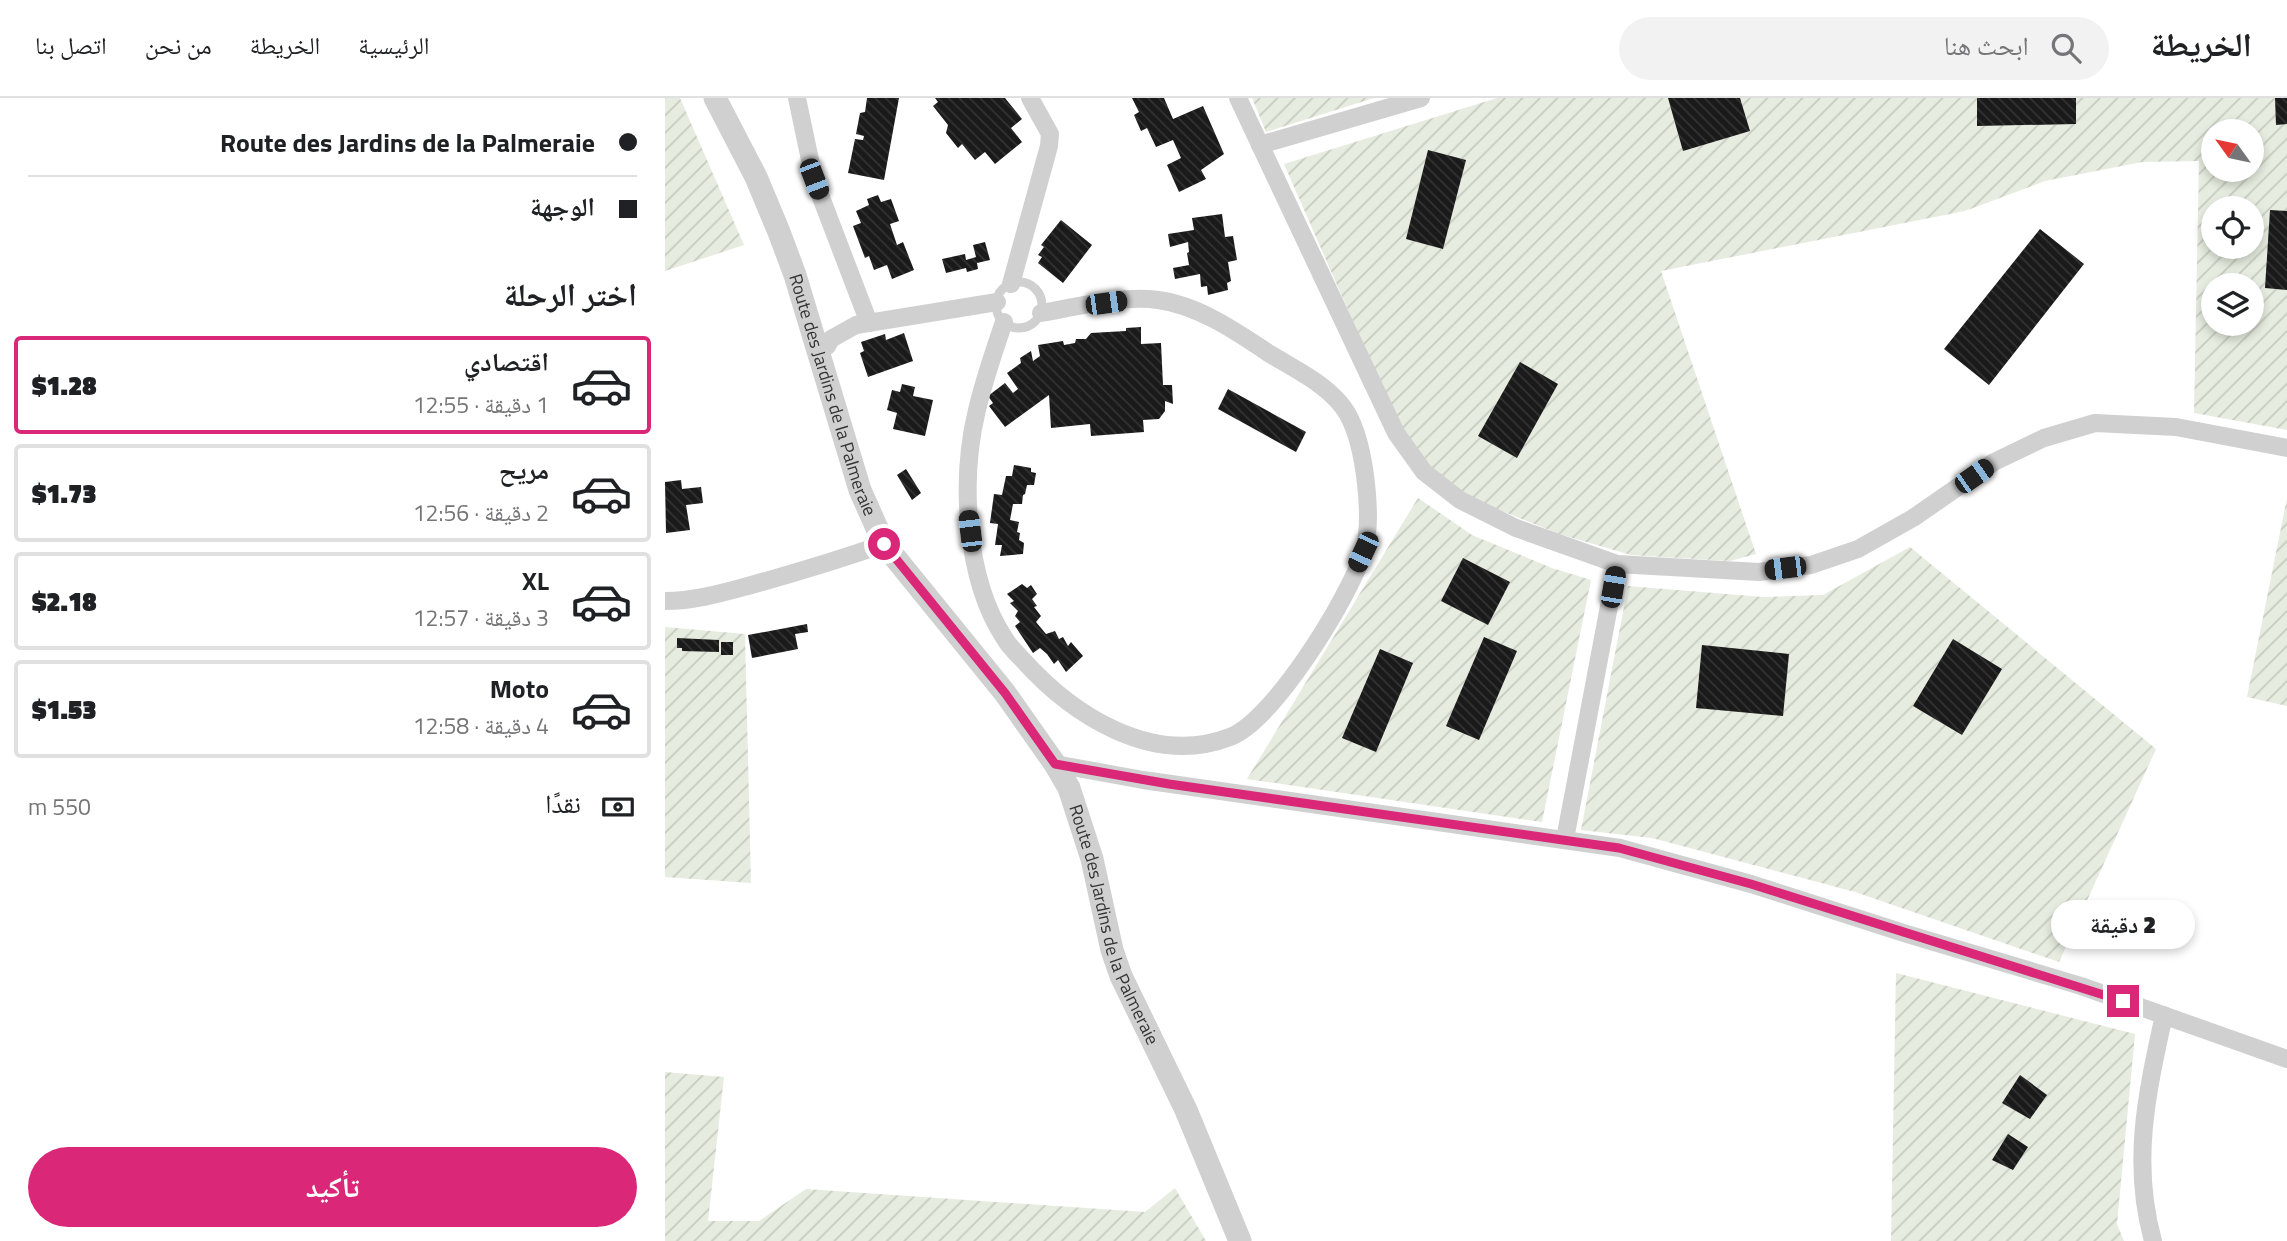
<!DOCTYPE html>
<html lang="ar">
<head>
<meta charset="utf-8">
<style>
  :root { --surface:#fff; --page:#f2f2f2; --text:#202124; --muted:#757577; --line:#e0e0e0; --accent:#db2777 }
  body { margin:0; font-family:"Titillium Web","Noto Naskh Arabic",sans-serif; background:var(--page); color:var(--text); direction:rtl; height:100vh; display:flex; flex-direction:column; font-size:26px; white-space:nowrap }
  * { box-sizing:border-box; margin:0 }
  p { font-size:23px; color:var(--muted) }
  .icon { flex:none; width:38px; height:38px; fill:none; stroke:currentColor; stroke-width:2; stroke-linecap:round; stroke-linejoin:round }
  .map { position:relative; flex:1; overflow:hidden; direction:ltr }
  .drawer { display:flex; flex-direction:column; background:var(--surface); width:665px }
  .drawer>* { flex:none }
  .guide { display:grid; align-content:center; height:154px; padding:0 28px; background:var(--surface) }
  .needle { width:46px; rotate:303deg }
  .fabs { position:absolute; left:1536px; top:21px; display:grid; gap:14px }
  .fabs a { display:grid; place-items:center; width:63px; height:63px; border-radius:50%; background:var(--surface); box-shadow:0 4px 10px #0003; font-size:35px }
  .end { position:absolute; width:32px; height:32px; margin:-16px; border:9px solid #db2777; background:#fff; box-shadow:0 0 0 4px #fff }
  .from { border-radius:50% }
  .bubble { position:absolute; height:49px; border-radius:24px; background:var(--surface); box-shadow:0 4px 10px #0003; font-size:23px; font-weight:800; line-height:49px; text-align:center; direction:rtl }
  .car { position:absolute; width:21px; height:42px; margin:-21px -10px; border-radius:9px; box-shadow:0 0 5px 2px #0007; background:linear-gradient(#222 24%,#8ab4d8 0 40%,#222 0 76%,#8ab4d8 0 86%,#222 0) }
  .guide b { display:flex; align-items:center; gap:24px; height:66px; font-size:26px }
  .guide b+b { border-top:2px solid var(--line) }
  .guide i { width:18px; height:18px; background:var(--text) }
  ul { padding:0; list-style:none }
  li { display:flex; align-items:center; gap:21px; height:98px; margin:0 14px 10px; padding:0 14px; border:4px solid var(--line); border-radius:7px }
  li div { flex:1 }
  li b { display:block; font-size:26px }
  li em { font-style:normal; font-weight:800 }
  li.active { border-color:var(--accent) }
  li>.icon { width:63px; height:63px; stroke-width:1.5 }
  h2 { padding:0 28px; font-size:32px; line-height:84px }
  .pay { display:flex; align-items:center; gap:18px; height:77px; padding:0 28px; font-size:26px }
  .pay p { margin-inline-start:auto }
  .cta { display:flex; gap:14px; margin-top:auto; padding:14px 28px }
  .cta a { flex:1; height:80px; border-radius:42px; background:var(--accent); color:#fff; font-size:28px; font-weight:800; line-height:80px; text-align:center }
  header { display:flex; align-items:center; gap:42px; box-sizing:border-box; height:98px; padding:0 35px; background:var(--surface); border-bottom:2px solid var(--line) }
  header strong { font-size:33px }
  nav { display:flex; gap:38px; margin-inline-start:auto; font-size:24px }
  .search { width:490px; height:63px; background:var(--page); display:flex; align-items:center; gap:18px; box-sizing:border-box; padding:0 24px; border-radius:38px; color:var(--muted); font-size:26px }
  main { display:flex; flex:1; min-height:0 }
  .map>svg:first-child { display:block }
  .garden { fill:url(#garden-furrows); fill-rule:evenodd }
  .building { fill:url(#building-back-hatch) }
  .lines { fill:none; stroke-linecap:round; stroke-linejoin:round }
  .service { stroke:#d0d0d0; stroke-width:9 }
  .minor { stroke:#d0d0d0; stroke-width:18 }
  .tertiary { stroke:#d0d0d0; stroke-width:23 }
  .route { stroke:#db2777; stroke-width:9 }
  .labels { text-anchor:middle; stroke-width:7; stroke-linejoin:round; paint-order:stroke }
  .street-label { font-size:18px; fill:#333; stroke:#fff }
</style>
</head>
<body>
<header>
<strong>الخريطة</strong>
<div class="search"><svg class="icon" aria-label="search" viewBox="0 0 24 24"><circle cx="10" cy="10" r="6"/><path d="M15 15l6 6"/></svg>ابحث هنا</div>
<nav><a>الرئيسية</a><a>الخريطة</a><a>من نحن</a><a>اتصل بنا</a></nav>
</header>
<main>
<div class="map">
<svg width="1622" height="1143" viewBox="0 0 1622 1143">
  <defs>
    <pattern id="garden-furrows" width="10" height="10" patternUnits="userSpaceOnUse" patternTransform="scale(1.75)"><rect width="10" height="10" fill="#e6ecdf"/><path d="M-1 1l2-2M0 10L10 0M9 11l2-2" fill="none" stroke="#c6cbc0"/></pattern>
    <pattern id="building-back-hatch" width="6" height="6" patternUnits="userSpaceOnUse" patternTransform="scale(1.75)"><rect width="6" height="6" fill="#1a1a1a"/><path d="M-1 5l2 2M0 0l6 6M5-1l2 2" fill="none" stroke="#333"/></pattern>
  </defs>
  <rect width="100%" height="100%" fill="#fff"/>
  <!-- garden -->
  <g class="garden">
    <polygon points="0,0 15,0 79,147 0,173"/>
    <polygon points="587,0 709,0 601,34"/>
    <path d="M832,0H1622V332L1529,315L1534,63L1477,64L1380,83L1300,113L996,173L1091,456L1065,463L966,457L894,436L805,400L757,366L722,301L619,66ZM1549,33H1587V72H1549ZM1549,110H1587V149H1549ZM1549,187H1587V226H1549Z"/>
    <polygon points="753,400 807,437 887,470 926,482 877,724 582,681"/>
    <polygon points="1622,400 1622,608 1582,599"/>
    <polygon points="1245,449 1491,651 1394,864 1190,794 987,740 916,732 963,488 1098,499 1158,497"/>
    <polygon points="0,529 80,536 86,785 0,779"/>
    <polygon points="1231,875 1470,936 1452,1126 1459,1143 1226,1143"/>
    <polygon points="0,974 59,979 43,1123 94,1123 141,1091 480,1114 510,1090 541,1143 0,1143"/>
  </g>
  <!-- building -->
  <g class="building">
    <polygon points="202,0 234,0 219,82 183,75 190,41 198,42 199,38 191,36 195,15 200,14"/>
    <polygon points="270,0 340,0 357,21 346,30 357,44 330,66 320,54 310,62 297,46 293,50 281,35 283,27 268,8 273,4"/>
    <polygon points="467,0 499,0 508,21 538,8 559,56 536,72 541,81 514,94 502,67 516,60 508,42 491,49 482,30 476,33 469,17 474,14"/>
    <polygon points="1003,0 1075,0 1085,33 1018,53"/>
    <polygon points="1312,0 1411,0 1411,26 1312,28"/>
    <polygon points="1610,0 1622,0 1622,26 1611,27"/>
    <polygon points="763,52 801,62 778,151 741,141"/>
    <polygon points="213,97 216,104 226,101 234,123 225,126 232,147 238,144 249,172 227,181 222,167 209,172 204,158 200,160 188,128 196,125 191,113 204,107 202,101"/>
    <polygon points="1605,112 1622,113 1622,192 1600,190"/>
    <polygon points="557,116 560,139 568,138 572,162 563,164 566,183 562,185 563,192 543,197 542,188 536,189 535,176 510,181 508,170 524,167 522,155 524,154 523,144 505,149 503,136 529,132 527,120"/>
    <polygon points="396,122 427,147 398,185 373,165 377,159 373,157 379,149 376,147"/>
    <polygon points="1375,131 1419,166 1324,287 1279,251"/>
    <polygon points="320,144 325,162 312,165 313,171 302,174 301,170 281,175 277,161 300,156 301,162 311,159 308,147"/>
    <polygon points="476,229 476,246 496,245 498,287 507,287 508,306 500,303 500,313 494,321 478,322 479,334 426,338 425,326 386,330 384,297 340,329 324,308 328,305 323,298 340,285 348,295 353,291 342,275 356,265 355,260 366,253 368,263 375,258 373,247 398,243 399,247 410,245 411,241 421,241 426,235 461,233 461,230"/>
    <polygon points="239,235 248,263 203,279 195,255 199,253 196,244 220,236 221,242"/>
    <polygon points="855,264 893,286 852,360 813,338"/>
    <polygon points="237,286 250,289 248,298 268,302 260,338 228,331 232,315 222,312 227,292 235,294"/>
    <polygon points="563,291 641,334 631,354 553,311"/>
    <polygon points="349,367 366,370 366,374 371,375 369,387 362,387 360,396 358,397 357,406 348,406 345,422 354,424 352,434 355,435 354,442 359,445 358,456 335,458 337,447 330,447 333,426 325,425 329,396 337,397 341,378 347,378"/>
    <polygon points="241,371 256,395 247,402 232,377"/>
    <polygon points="16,382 17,391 36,389 38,405 21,407 25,432 1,435 0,384"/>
    <polygon points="798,460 845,484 823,527 776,503"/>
    <polygon points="357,486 362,490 366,487 372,496 367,501 372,508 369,509 376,518 371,524 381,536 390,533 394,541 398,539 403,548 406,544 418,558 401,574 393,562 389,566 382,556 375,550 368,555 350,528 355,524 350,518 353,513 345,505 349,503 342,496"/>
    <polygon points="142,526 143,534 130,536 133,551 87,560 83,537"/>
    <polygon points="819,539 852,553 814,642 781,628"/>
    <polygon points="12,540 54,542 54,554 17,553 17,550 12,550"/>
    <polygon points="1288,541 1337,571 1297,637 1248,608"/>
    <rect x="56" y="544" width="12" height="13"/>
    <polygon points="1037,547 1124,556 1118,618 1031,610"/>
    <polygon points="715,551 748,565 711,654 677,640"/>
    <polygon points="1355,977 1382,997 1365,1021 1337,1005"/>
    <polygon points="1343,1036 1363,1049 1348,1072 1327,1062"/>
  </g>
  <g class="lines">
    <!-- service -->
    <circle class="service" cx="354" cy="207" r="23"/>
    <!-- minor -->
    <g class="minor">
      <polyline points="132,0 149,81 204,225"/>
      <polyline points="573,0 731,335 759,374 795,402 851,430 952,466 1094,474 1146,467 1193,451 1248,420 1329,364 1379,340 1430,325 1511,329 1622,350"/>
      <polyline points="595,47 756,0"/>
      <polyline points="346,186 384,48 385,36 365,0"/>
      <path d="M339,224C329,253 319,282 312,312C295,381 300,481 340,541C344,548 351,555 357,561C407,617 487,669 565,639C609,622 683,501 698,456C709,422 700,346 682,315C666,288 631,272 605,256C572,234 533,207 493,202C459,197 410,209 376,215"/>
      <polyline points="154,252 162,248 166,241 191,227 332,204"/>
      <path d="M0,503C31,503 60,494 90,486C133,474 176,461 219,446"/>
      <polyline points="390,666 478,682 955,750 1086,786 1242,836 1416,888 1622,961"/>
      <polyline points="900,741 952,466"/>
      <path d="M1488,1143C1466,1064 1482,995 1499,917"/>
    </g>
    <!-- tertiary -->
    <path class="tertiary" id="s1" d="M50,0L91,79L114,134L130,177L195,392L219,446L340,595L390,666L404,690L427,761L447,852L456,878L521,1012L575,1143"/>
  </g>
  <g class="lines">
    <!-- route -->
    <polyline class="route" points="219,446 340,595 390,666 504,686 954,750 1086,786 1458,903"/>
  </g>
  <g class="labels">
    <!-- street labels -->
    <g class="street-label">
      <text dy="6" stroke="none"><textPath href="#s1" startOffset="320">Route des Jardins de la Palmeraie</textPath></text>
      <text dy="6" stroke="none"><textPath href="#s1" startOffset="929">Route des Jardins de la Palmeraie</textPath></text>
    </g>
  </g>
</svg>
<div class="fabs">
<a><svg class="needle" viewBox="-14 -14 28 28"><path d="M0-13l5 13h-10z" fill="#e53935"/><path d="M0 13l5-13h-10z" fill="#757577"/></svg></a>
<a><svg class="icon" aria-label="locate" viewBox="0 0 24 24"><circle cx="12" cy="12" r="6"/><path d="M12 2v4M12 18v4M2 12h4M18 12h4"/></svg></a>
<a><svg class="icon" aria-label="layers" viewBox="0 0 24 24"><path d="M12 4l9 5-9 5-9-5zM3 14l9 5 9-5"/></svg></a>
</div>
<i class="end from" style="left:219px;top:446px"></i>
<i class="end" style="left:1458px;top:903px"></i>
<div class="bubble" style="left:1386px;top:802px;width:144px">2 دقيقة</div>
<i class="car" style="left:149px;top:81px;rotate:159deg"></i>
<i class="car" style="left:441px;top:205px;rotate:82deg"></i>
<i class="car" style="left:1309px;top:378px;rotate:55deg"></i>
<i class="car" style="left:305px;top:433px;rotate:353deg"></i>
<i class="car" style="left:698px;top:454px;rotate:205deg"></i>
<i class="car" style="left:1120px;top:470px;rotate:263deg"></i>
<i class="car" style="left:948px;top:489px;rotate:10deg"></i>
</div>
<section class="drawer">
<div class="guide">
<b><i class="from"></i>Route des Jardins de la Palmeraie</b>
<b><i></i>الوجهة</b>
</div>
<h2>اختر الرحلة</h2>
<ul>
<li class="active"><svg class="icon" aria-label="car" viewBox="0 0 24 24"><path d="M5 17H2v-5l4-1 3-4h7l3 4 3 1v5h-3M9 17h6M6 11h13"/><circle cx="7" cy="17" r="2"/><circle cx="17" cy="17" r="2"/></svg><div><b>اقتصادي</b><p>1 دقيقة · 12:55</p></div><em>$1.28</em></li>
<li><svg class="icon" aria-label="car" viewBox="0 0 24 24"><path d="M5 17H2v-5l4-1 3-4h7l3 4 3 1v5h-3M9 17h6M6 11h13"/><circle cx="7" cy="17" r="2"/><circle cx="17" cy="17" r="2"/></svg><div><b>مريح</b><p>2 دقيقة · 12:56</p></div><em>$1.73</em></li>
<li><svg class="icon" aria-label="car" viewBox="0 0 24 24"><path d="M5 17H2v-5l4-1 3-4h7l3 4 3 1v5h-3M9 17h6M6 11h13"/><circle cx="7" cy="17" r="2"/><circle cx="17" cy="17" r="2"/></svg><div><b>XL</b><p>3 دقيقة · 12:57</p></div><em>$2.18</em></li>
<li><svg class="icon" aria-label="car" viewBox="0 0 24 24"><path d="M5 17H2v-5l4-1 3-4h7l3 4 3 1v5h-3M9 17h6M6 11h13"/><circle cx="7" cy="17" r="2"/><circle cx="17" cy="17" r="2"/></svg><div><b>Moto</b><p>4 دقيقة · 12:58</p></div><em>$1.53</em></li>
</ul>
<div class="pay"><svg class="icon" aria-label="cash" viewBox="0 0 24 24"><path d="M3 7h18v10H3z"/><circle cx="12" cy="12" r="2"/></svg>نقدًا<p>550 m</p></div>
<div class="cta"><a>تأكيد</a></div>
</section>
</main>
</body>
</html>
